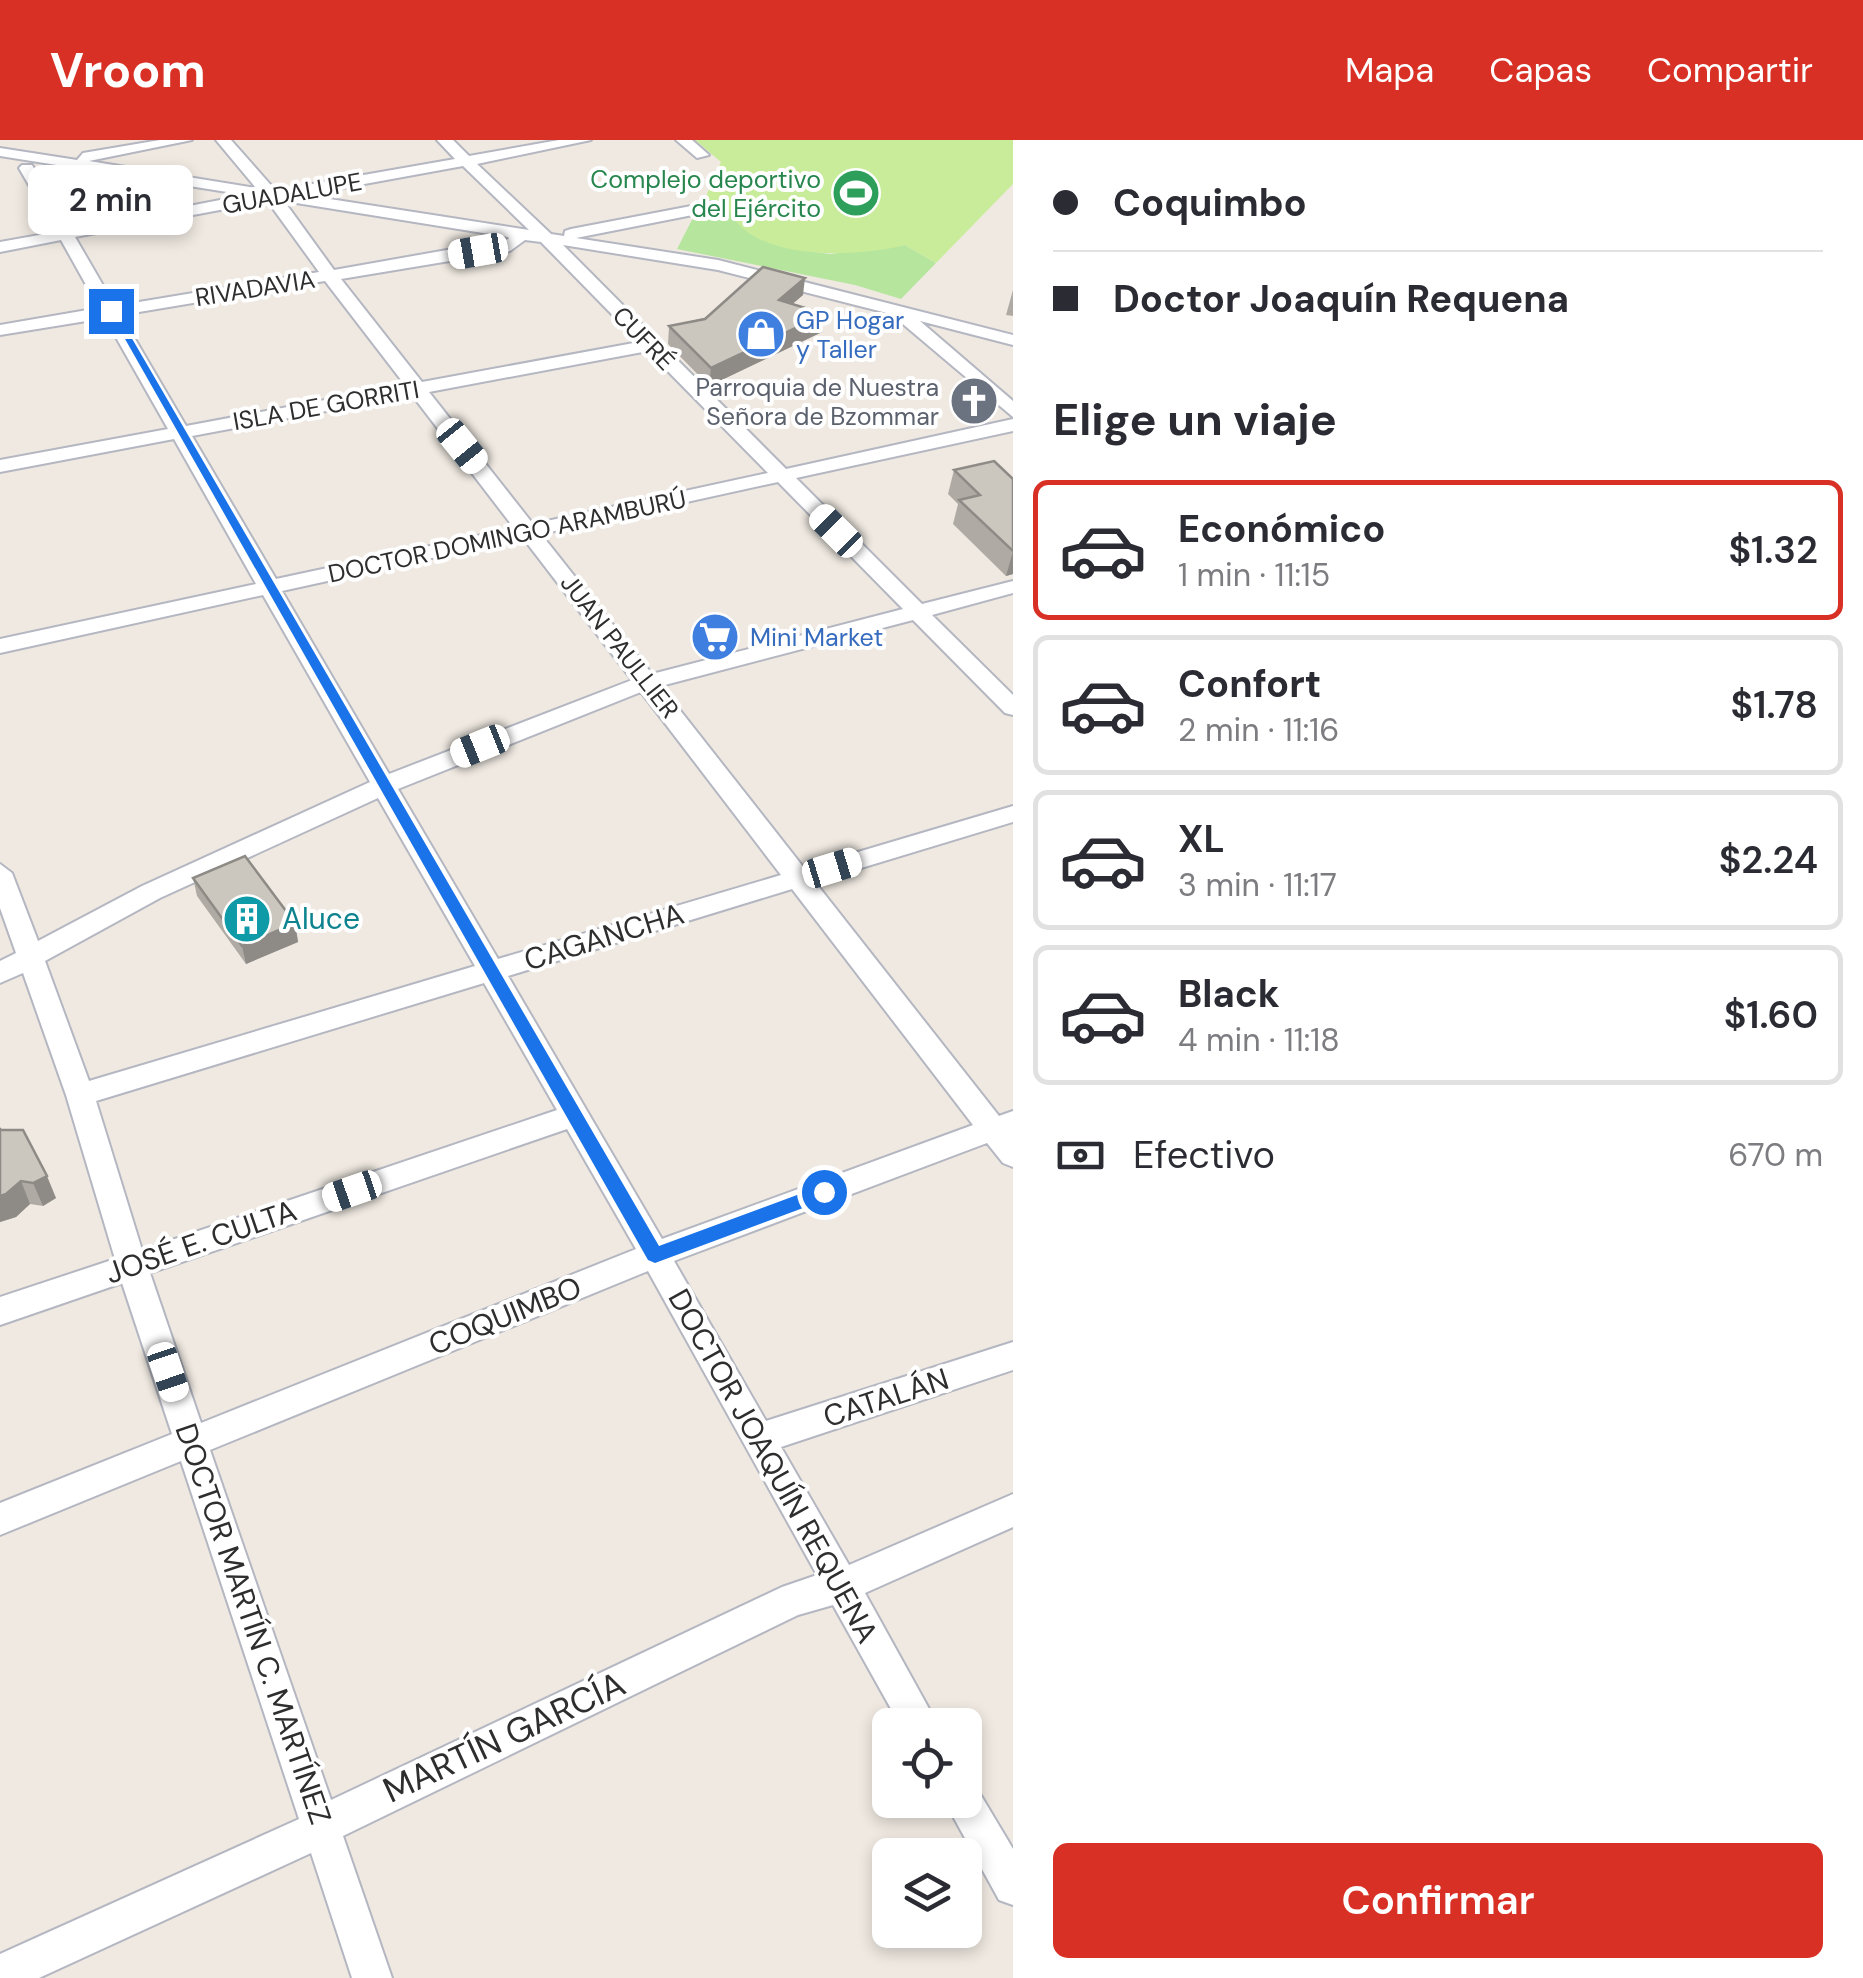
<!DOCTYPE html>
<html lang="es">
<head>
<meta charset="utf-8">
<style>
  :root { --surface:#fff; --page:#f2f2f3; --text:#2b2b33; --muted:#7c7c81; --line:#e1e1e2; --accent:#d93025 }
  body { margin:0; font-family:"DM Sans",sans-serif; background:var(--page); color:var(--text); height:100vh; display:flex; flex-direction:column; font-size:38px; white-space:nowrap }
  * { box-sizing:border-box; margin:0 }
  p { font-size:32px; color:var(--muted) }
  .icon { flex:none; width:55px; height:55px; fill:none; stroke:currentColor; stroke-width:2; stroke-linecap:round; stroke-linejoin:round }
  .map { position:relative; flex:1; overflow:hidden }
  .details { display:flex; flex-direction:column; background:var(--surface); width:850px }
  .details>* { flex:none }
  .guide { display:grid; align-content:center; height:220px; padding:0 40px; background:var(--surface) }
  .controls { position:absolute; left:872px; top:1568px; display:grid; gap:20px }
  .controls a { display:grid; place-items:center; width:110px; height:110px; border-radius:15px; background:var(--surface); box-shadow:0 5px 15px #0003; font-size:50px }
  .end { position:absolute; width:45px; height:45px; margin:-22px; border:12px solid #1a73e8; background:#fff; box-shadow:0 0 0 5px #fff }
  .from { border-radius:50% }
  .bubble { position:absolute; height:70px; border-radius:15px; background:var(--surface); box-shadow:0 5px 15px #0003; font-size:32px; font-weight:600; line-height:70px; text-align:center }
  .car { position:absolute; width:30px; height:60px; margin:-30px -15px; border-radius:12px; box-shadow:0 0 8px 2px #0007; background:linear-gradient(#fff 24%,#345 0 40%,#fff 0 76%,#345 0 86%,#fff 0) }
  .guide b { display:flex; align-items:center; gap:35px; height:95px; font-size:38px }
  .guide b+b { border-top:2px solid var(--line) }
  .guide i { width:25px; height:25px; background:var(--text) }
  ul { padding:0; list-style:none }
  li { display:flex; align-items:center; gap:30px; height:140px; margin:0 20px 15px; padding:0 20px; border:5px solid var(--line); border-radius:15px }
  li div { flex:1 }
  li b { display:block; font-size:38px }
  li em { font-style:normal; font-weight:600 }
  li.current { border-color:var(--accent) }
  li>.icon { width:90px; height:90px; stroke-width:1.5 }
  h2 { padding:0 40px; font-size:45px; line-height:120px }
  .pay { display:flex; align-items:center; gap:25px; height:110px; padding:0 40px; font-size:38px }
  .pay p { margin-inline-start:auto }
  .action { display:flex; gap:20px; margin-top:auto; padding:20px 40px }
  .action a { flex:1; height:115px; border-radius:15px; background:var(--accent); color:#fff; font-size:40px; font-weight:600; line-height:115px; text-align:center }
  header { display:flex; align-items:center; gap:60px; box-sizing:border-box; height:140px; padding:0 50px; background:var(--accent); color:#fff }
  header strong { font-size:48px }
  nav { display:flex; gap:55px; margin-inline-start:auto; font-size:35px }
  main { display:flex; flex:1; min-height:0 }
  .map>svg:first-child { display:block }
  .green { fill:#b6e59e }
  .pitch { fill:#c9ec9a }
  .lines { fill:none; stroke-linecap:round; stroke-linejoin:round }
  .minor-casing { stroke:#b4b7c1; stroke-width:4 }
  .minor { fill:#fff; fill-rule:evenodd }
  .wall { fill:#afaba4 }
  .shaded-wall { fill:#8e8b86 }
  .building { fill:#cbc7bf; stroke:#8e8b86; stroke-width:2.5 }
  .route { fill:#1a73e8 }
  .labels { text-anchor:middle; stroke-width:8; stroke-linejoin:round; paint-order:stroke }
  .far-leisure-label { font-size:25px; fill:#27864d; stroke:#fff; text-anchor:end }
  .far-street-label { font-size:25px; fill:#2e2e2e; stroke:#fff }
  .far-shop-label { font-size:25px; fill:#366cbe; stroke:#fff; text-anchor:start }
  .far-worship-label { font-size:25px; fill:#5b616d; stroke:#fff; text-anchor:end }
  .culture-label { font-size:30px; fill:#0d838f; stroke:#fff; text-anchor:start }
  .street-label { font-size:30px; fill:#2e2e2e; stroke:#fff }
  .near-street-label { font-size:35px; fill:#2e2e2e; stroke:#fff }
</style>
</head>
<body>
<header>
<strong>Vroom</strong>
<nav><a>Mapa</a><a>Capas</a><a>Compartir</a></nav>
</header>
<main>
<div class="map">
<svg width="1013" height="1838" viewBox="0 0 1013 1838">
  <rect width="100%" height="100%" fill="#efe9e1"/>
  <!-- green -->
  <polygon class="green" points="720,68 730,70 749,92 793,109 830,114 905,105 936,123 901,159 855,145 677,109 695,74"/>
  <!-- pitch -->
  <path class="pitch" d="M695,0H1013V44L936,123L905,105C860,117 753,123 729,70L703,63L721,22Z"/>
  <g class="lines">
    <!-- minor casing -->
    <g class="minor-casing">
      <g id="minor">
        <path d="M160,0H192L89,21L256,48L216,0H231L276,51L288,53L295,47L455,19L437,0H453L469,16L559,0H591L477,24L551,94L564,96L565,91L571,89L712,62L720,67L718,70L576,98L718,120L1013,195V205L920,181L1013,261V277L891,174L718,130L563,105L786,329L1013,279V291L796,338L922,464L1013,441V453L932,475L1013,555V575L1005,573L913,480L661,546L804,728L1013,666V682L815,742L999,976L1013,971V1027L1003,1023L987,1003L674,1121L766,1281L1013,1202V1230L781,1307L849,1425L1013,1354V1387L865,1453L938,1585H900L833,1465L798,1475L343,1696L392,1838H352L311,1713L39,1838H0V1814L299,1679L181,1321L0,1395V1363L172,1294L122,1143L0,1185V1157L115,1119L66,955L23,833L0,843V821L16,813L0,768V724L12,733L38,801L142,746L370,642L263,455L0,513V499L256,444L174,299L0,332V320L168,289L105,178L0,195V185L99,168L61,100L0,112V102L56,92L19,28L22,25H32L70,89L246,55L0,16V8L77,20L83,13ZM463,26L529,90L304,55ZM259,57L266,59L319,132L115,166L75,97L252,64ZM284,61L508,97L509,99L334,130ZM525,100L541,102L639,202L422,242L341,139L510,111ZM325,141L405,245L186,286L121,175ZM648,211L768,333L533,384L429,252ZM412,255L514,388L276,439L192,296ZM778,342L903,469L652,534L541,394ZM523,398L632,540L389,634L282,451ZM641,552L781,735L498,819L398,649ZM378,658L475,826L89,941L45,821L160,758ZM792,749L973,985L662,1099L508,836ZM484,843L557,970L142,1110L96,961ZM567,989L636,1109L201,1283L150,1133ZM648,1131L817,1435L782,1447L331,1660L210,1310Z"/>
        <polygon points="676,0 692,0 709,15 697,18"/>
        <polygon points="965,1642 976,1647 1013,1709 1013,1765 999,1760 944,1660 965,1660"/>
      </g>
    </g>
    <!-- minor -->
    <use href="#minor" class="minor"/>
  </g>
  <!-- wall -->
  <g class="wall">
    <polygon points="1013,150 1013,176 1006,175"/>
    <polygon points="803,155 792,164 822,192 709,246 668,204 669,186"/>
    <polygon points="954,330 1013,339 1013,434 1006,436 953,384 958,364 948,354"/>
    <polygon points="193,738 295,783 298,802 246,824 197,756"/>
    <polygon points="0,989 56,1058 43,1066 30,1064 16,1077 0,1082"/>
  </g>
  <!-- shaded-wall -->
  <g class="shaded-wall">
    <polygon points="805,138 803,155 776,178 779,160"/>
    <polygon points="825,174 822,192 709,246 711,228"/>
    <polygon points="1013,411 1013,434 1006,436"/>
    <polygon points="295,783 298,802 246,824 242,806"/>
    <polygon points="47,1036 56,1058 43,1066 33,1043"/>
    <polygon points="21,1041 30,1064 16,1077 0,1082 0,1056"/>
  </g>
  <!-- building -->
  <g class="building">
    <polygon points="763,127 805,138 779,160 825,174 711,228 669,186 705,179"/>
    <polygon points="994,321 1013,339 1013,411 959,360 980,355 954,330"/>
    <polygon points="245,716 295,783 242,806 193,738"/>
    <polygon points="0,989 1,990 23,990 47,1036 33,1043 21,1041 6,1054 0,1056"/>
  </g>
  <!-- route -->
  <polygon class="route" points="108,169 116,171 659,1106 824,1045 832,1052 830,1058 655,1123 648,1120"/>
  <!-- icons -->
  <defs>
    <g id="stadium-disc" transform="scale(2.5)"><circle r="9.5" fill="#2e9e5b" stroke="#fff"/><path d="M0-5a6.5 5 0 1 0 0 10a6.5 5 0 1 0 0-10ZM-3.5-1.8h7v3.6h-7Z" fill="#fff"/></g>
    <g id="shop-disc" transform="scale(2.5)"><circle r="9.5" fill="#3f7fe0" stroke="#fff"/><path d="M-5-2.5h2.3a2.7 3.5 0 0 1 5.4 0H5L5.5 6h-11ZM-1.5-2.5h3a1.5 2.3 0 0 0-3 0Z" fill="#fff"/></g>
    <g id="church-disc" transform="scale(2.5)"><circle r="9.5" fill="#6b7280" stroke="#fff"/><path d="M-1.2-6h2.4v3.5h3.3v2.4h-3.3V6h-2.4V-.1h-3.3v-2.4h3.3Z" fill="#fff"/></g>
    <g id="supermarket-disc" transform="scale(2.5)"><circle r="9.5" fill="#3f7fe0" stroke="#fff"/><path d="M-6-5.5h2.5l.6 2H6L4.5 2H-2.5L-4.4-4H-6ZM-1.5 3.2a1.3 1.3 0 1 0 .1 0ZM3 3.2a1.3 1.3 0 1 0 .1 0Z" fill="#fff"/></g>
    <g id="building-disc" transform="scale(2.5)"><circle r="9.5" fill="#0f9aa8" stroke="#fff"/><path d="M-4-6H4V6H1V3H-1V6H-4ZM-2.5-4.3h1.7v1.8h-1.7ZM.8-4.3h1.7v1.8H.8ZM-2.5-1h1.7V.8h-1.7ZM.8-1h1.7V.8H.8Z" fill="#fff"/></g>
  </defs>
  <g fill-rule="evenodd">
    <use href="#stadium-disc" x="856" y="53"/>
    <use href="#shop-disc" x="761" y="194"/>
    <use href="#church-disc" x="974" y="261"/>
    <use href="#supermarket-disc" x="715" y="497"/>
    <use href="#building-disc" x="247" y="779"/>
  </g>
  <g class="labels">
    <!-- far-leisure labels -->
    <g class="far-leisure-label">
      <text x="821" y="48">Complejo deportivo<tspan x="821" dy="29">del Ejército</tspan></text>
    </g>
    <!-- far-street labels -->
    <g class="far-street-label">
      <text transform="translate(292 53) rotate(-10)" y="9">GUADALUPE</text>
      <text transform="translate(255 148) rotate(-9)" y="9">RIVADAVIA</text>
      <text transform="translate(644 198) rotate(46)" y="9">CUFRÉ</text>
      <text transform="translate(326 265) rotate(-10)" y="9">ISLA DE GORRITI</text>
      <text transform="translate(507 396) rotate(-12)" y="9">DOCTOR DOMINGO ARAMBURÚ</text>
      <text transform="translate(620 506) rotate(52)" y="9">JUAN PAULLIER</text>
    </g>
    <!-- far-shop labels -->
    <g class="far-shop-label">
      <text x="796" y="189">GP Hogar<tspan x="796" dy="29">y Taller</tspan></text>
      <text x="750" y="506">Mini Market</text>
    </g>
    <!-- far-worship labels -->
    <g class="far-worship-label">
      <text x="939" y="256">Parroquia de Nuestra<tspan x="939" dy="29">Señora de Bzommar</tspan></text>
    </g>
    <!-- culture labels -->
    <g class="culture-label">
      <text x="282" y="789">Aluce</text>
    </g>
    <!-- street labels -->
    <g class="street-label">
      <text transform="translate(604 797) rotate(-17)" y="10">CAGANCHA</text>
      <text transform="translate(201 1102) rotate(-19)" y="10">JOSÉ E. CULTA</text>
      <text transform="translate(505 1176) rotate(-22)" y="10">COQUIMBO</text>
      <text transform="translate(886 1258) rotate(-18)" y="10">CATALÁN</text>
      <text transform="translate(773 1326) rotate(61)" y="10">DOCTOR JOAQUÍN REQUENA</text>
      <text transform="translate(253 1484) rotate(71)" y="10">DOCTOR MARTÍN C. MARTÍNEZ</text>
    </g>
    <!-- near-street labels -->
    <g class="near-street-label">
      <text transform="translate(504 1597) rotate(-25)" y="12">MARTÍN GARCÍA</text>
    </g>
  </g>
</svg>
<div class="controls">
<a><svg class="icon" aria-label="locate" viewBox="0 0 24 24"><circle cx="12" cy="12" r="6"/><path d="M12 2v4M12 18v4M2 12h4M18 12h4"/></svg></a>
<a><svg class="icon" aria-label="layers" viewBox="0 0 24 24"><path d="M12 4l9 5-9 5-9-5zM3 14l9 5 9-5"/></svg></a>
</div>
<i class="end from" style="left:824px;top:1052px"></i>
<i class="end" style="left:111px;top:171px"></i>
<div class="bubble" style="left:28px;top:25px;width:165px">2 min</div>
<i class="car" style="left:478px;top:111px;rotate:260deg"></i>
<i class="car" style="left:462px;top:306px;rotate:141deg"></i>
<i class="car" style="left:836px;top:391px;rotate:315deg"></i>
<i class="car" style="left:480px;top:606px;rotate:248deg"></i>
<i class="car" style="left:832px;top:728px;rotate:73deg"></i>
<i class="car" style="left:352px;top:1051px;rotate:251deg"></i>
<i class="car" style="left:168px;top:1232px;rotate:161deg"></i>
</div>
<section class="details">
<div class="guide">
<b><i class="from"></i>Coquimbo</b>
<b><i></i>Doctor Joaquín Requena</b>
</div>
<h2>Elige un viaje</h2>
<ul>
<li class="current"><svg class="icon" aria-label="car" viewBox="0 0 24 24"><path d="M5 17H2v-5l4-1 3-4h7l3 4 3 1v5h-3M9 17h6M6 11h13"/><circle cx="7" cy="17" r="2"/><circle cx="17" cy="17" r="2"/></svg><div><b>Económico</b><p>1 min · 11:15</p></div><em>$1.32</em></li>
<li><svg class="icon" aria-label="car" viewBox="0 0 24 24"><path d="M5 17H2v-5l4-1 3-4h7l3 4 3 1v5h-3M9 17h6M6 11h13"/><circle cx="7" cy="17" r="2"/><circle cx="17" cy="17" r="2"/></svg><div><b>Confort</b><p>2 min · 11:16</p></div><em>$1.78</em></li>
<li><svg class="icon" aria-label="car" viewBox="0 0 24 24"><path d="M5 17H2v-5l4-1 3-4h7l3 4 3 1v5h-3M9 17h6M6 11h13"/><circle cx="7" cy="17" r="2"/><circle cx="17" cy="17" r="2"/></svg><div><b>XL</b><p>3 min · 11:17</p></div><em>$2.24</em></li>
<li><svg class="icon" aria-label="car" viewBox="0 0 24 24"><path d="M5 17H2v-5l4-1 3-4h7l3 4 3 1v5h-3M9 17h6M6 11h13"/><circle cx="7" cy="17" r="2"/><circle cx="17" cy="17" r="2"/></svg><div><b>Black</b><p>4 min · 11:18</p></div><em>$1.60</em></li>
</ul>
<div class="pay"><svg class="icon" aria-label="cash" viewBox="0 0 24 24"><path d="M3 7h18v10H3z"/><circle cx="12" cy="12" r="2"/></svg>Efectivo<p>670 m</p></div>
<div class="action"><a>Confirmar</a></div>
</section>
</main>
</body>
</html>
